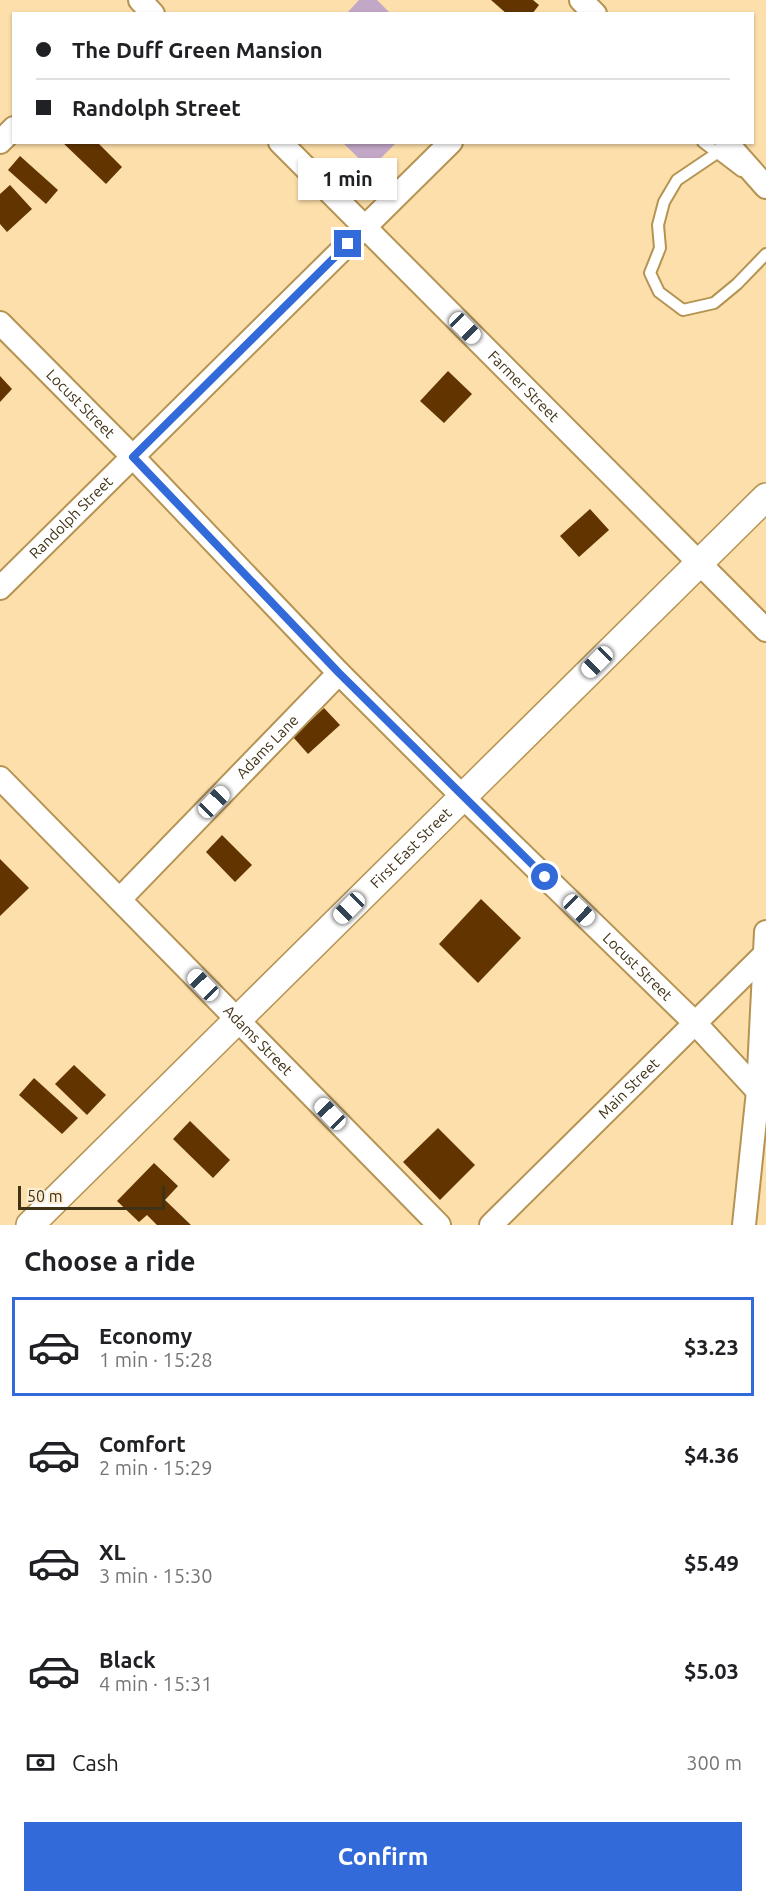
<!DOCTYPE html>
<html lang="en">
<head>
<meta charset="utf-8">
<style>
  :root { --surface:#fff; --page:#f2f2f2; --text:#202124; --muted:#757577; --line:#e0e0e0; --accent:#336ad9 }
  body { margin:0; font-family:Ubuntu,sans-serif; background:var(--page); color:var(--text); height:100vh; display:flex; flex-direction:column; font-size:22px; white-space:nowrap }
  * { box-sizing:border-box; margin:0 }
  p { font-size:20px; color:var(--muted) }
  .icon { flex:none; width:33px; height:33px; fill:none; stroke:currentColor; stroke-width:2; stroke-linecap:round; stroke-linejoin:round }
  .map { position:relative; height:1225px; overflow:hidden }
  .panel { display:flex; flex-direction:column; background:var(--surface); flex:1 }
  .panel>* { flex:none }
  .guide { position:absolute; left:12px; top:12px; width:742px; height:132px; border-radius:0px; box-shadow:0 2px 4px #0004; display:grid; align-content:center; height:132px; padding:0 24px; background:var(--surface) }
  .scale { position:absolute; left:18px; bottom:15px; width:147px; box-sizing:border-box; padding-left:6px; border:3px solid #403216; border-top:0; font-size:16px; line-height:21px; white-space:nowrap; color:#403216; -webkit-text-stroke:4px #fdefd5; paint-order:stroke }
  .end { position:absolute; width:27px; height:27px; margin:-14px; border:8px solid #336ad9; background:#fff; box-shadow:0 0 0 3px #fff }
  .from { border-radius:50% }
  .bubble { position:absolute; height:42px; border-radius:0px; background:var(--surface); box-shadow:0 2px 4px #0004; font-size:20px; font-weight:700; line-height:42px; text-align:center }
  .car { position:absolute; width:18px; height:36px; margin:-18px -9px; border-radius:8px; box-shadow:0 0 4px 2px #0007; background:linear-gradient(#fff 24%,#345 0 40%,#fff 0 76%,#345 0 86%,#fff 0) }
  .guide b { display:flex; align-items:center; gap:21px; height:57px; font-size:22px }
  .guide b+b { border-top:2px solid var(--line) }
  .guide i { width:15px; height:15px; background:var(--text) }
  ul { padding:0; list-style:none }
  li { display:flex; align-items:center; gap:18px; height:99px; margin:0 12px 9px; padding:0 12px; border:3px solid transparent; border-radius:0px }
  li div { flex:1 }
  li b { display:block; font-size:22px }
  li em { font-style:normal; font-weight:700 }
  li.selected { border-color:var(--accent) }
  li>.icon { width:54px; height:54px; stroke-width:1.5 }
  h2 { padding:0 24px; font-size:27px; line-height:72px }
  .pay { display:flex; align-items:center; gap:15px; height:66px; padding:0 24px; font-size:22px }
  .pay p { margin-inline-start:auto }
  .button { display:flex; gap:12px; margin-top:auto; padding:12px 24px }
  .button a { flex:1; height:69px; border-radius:0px; background:var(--accent); color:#fff; font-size:24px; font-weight:700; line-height:69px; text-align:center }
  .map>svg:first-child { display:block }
  .green { fill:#c3a7c7 }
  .building { fill:#613400 }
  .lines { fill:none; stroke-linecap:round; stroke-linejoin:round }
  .service-casing { stroke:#b59352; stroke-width:14 }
  .minor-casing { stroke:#b59352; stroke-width:26 }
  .tertiary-casing { stroke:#b59352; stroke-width:30 }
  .service { stroke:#fff; stroke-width:10 }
  .minor { stroke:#fff; stroke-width:22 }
  .tertiary { stroke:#fff; stroke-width:27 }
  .route { stroke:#336ad9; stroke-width:8 }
  .labels { text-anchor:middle; stroke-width:6; stroke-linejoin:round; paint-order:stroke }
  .street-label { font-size:15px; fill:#403216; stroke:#fdefd5 }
</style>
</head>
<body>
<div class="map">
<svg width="766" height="1225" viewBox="0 0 766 1225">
  <rect width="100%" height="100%" fill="#fcdfab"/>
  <!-- green -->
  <g class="green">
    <polygon points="359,0 377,0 390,13 347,13"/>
    <polygon points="343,143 396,143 370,169"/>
  </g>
  <!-- building -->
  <g class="building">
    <polygon points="491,0 533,0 539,5 532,14 507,14"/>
    <polygon points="62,142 97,142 122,167 106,184"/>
    <polygon points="20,156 58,190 46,204 8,170"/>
    <polygon points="10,185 32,209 7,232 0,224 0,194"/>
    <polygon points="448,371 472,394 444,423 420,401"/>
    <polygon points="0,376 12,389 0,402"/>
    <polygon points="590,509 609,530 579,557 560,536"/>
    <polygon points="324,708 340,725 308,754 293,737"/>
    <polygon points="222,835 252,865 235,882 206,852"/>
    <polygon points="0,859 29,888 0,916"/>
    <polygon points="481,899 521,938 478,983 439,944"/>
    <polygon points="74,1065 106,1095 87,1115 55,1084"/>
    <polygon points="34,1078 78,1118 62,1134 19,1095"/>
    <polygon points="190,1121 230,1160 213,1178 173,1139"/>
    <polygon points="438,1128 475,1165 440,1200 403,1162"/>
    <polygon points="154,1163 178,1186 165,1200 191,1225 157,1225 147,1215 139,1222 117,1201"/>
  </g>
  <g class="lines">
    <!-- service casing -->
    <g class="service-casing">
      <g id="service">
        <polyline points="703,142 741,171"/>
        <polyline points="717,153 677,180 664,202 658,225 660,248 650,273 659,292 683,310 714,303 737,284 766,254"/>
      </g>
    </g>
    <!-- minor casing -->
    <g class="minor-casing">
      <g id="minor">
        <polyline points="140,0 153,14"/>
        <polyline points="581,0 595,14"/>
        <polyline points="0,142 14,128"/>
        <path id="s1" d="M280,142L766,630"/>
        <polyline points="726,142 766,187"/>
        <path id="s2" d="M0,323L133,457L339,673L462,796L695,1023L766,1100"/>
        <path id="s3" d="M0,588L451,142"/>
        <path id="s4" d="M0,778L439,1225"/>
        <path id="s5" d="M120,899L339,673"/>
        <path id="s6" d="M491,1225L766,953"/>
        <polyline points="744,1225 758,1091 766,932"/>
      </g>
    </g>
    <!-- tertiary casing -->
    <g class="tertiary-casing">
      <g id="tertiary">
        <path id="s7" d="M30,1225L766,497"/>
      </g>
    </g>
    <!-- service -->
    <use href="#service" class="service"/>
    <!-- minor -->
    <use href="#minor" class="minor"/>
    <!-- tertiary -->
    <use href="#tertiary" class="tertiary"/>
  </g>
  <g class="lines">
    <!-- route -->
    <polyline class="route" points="348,244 133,457 339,673 545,877"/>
  </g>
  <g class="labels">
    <!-- street labels -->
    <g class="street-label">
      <text dy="5" stroke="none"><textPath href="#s1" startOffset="345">Farmer Street</textPath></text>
      <text dy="5" stroke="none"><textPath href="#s2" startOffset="114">Locust Street</textPath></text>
      <text dy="5" stroke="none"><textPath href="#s3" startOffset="100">Randolph Street</textPath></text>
      <text dy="5" stroke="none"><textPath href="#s5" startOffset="212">Adams Lane</textPath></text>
      <text dy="5" stroke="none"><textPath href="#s7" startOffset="536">First East Street</textPath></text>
      <text dy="5" stroke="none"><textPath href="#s2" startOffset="906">Locust Street</textPath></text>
      <text dy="5" stroke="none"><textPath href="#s4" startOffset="368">Adams Street</textPath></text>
      <text dy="5" stroke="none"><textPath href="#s6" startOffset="194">Main Street</textPath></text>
    </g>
  </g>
</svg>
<div class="scale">50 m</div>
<i class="end from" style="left:545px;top:877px"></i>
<i class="end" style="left:348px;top:244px"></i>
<div class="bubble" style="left:298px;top:158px;width:99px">1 min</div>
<i class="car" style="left:465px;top:328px;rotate:135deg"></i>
<i class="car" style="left:597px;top:662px;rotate:225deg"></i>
<i class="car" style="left:214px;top:802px;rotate:44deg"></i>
<i class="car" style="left:349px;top:908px;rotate:225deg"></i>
<i class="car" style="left:579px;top:910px;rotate:134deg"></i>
<i class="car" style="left:203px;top:985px;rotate:316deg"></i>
<i class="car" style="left:330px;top:1114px;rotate:316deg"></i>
<div class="guide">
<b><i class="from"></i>The Duff Green Mansion</b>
<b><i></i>Randolph Street</b>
</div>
</div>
<section class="panel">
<h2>Choose a ride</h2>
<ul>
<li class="selected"><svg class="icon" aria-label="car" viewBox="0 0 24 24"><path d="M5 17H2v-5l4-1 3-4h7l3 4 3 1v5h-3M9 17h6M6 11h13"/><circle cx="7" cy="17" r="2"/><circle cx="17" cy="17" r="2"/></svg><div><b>Economy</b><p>1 min · 15:28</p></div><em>$3.23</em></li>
<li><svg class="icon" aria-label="car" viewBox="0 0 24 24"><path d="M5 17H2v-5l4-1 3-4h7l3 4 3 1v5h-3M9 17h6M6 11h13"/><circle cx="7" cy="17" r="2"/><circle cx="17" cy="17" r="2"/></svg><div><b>Comfort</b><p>2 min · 15:29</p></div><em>$4.36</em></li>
<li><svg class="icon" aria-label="car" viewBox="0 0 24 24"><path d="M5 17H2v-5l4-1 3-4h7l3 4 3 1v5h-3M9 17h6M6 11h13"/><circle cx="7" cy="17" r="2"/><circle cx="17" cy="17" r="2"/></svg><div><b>XL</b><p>3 min · 15:30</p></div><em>$5.49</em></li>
<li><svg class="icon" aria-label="car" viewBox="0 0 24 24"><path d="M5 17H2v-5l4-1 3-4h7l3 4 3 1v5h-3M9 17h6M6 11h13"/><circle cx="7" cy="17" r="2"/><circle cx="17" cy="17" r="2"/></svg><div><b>Black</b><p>4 min · 15:31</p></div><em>$5.03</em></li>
</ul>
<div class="pay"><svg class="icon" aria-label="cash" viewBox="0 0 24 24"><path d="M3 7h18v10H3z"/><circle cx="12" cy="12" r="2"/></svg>Cash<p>300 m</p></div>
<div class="button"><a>Confirm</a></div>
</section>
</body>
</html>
